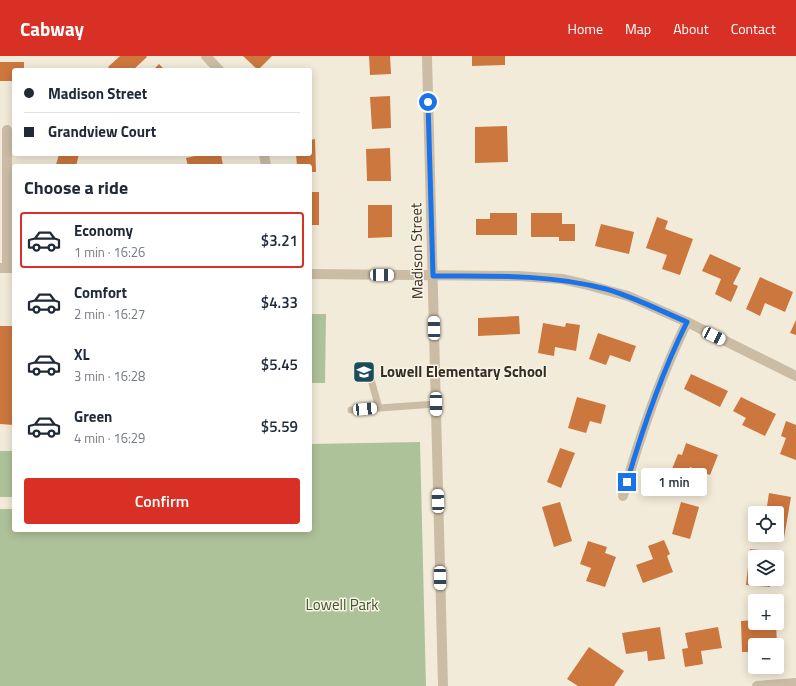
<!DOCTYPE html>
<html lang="en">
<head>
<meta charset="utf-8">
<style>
  :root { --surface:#fff; --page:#f2f2f3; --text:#1f2937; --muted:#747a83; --line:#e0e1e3; --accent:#d93025 }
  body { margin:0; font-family:"Titillium Web",sans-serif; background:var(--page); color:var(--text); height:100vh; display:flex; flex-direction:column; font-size:15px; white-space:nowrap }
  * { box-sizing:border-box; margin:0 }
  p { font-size:13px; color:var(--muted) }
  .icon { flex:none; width:22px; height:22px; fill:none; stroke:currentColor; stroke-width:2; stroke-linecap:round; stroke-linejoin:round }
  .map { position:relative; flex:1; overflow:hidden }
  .panel { position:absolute; left:12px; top:108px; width:300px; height:368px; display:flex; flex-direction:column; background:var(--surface); border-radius:4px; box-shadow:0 2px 10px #0003 }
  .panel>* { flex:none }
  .top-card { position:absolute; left:12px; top:12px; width:300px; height:88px; border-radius:4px; box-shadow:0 2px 10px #0003; display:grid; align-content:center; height:88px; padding:0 12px; background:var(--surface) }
  .controls { position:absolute; left:748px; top:450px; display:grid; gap:8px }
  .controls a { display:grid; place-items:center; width:36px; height:36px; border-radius:4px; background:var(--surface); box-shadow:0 2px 10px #0003; font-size:20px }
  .end { position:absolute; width:18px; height:18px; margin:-9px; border:5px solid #1a73e8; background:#fff; box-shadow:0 0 0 2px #fff }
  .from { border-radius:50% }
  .bubble { position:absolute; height:28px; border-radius:4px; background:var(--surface); box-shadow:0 2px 10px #0003; font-size:13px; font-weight:600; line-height:28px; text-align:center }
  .car { position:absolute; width:12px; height:24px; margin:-12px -6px; border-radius:5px; box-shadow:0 0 3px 1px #0007; background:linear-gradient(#fff 24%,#345 0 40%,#fff 0 76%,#345 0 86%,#fff 0) }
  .top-card b { display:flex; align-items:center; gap:14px; height:38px; font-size:15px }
  .top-card b+b { border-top:1px solid var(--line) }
  .top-card i { width:10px; height:10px; background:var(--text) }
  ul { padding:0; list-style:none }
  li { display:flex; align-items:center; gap:12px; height:56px; margin:0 8px 6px; padding:0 4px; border:2px solid transparent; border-radius:4px }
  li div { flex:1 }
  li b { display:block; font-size:15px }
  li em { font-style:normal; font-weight:600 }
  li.on { border-color:var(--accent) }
  li>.icon { width:36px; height:36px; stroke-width:1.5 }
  h2 { padding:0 12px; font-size:18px; line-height:48px }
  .action { display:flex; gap:8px; margin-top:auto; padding:8px 12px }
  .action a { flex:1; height:46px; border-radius:4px; background:var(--accent); color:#fff; font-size:16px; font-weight:600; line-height:46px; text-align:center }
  header { display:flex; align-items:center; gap:24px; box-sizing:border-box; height:56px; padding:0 20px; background:var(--accent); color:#fff }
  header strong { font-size:19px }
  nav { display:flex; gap:22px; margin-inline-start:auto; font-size:14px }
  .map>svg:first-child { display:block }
  .green { fill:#aec299 }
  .building { fill:#cc773e }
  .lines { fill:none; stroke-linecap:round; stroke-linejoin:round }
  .service { stroke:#cbbca5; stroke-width:7 }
  .minor { stroke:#cbbca5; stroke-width:10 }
  .tertiary { stroke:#cbbca5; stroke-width:10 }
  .route { stroke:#1a73e8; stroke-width:5 }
  .labels { text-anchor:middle; stroke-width:3; stroke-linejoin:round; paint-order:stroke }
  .street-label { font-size:15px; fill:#362e26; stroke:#faf4e6 }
  .poi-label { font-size:15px; font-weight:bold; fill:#362e26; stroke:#faf4e6; text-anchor:start }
  .park-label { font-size:15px; fill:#3e5629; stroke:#faf4e6 }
</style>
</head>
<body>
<header>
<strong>Cabway</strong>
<nav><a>Home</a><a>Map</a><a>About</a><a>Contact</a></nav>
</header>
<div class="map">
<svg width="796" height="630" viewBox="0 0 796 630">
  <rect width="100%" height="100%" fill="#f3ebd9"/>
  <!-- green -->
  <g class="green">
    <polygon points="310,258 326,258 325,327 310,327"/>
    <polygon points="420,386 426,630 0,630 0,453 14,453 14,474 310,474 310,388"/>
    <rect x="0" y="395" width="14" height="46"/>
  </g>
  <!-- building -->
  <g class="building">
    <polygon points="120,0 146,0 147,1 133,14 111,14 108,11"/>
    <polygon points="243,0 272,0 258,14"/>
    <polygon points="369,0 390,0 391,18 370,19"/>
    <polygon points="472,0 505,0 505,9 472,10"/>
    <polygon points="0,6 24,6 24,14 14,14 14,25 0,25"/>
    <polygon points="159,8 165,14 153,14"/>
    <polygon points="390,40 391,72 372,73 370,41"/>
    <polygon points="507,70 508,106 475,107 475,71"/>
    <polygon points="315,83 316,116 310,116 310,110 297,110 296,98 310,98 310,84"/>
    <polygon points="390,92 391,125 367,125 366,93"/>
    <polygon points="59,98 79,98 76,110 56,109"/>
    <polygon points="204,98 221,98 223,110 188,110 186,102"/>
    <rect x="310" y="136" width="9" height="33"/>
    <polygon points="368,149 392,149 392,181 368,182"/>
    <polygon points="490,157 517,157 517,179 476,179 476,163 490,163"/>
    <polygon points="531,157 562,157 562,168 575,168 575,185 559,185 559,181 531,181"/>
    <polygon points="657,161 668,165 665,173 693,183 680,219 662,213 667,199 646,192"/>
    <polygon points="601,168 634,176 629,198 595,190"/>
    <polygon points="710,198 741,212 733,228 738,230 731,246 715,238 721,223 702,215"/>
    <polygon points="760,221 793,236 785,256 765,247 760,260 746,253"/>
    <polygon points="519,260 520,278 478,280 478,262"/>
    <polygon points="796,264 796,279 790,277"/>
    <polygon points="543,267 565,271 566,267 580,269 576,295 555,291 554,300 538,297"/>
    <polygon points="0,270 12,270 12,280 14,281 14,369 0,368"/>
    <polygon points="598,277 636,290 630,306 610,299 606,309 589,303"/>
    <polygon points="691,318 728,335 720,351 684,333"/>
    <polygon points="577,341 606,349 601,368 590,365 586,377 568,372"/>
    <polygon points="741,341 776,358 765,380 742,369 746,362 733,355"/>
    <polygon points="786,365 796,369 796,404 780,398 786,382 781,380"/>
    <polygon points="686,387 718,399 710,419 690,411 687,419 672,413 678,398 682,399"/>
    <polygon points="560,392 575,397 561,432 547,426"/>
    <polygon points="769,437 791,441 784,482 773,480 777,479 777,457 766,457"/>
    <polygon points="560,446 572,485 554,491 542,451"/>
    <polygon points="681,446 699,451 690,483 672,478"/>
    <polygon points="664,484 670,498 667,500 673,516 643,527 636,509 653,503 648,490"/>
    <polygon points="588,485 607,491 605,497 616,501 605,531 586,525 591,512 580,508"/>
    <polygon points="750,493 777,496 776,501 755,501 755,523 771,523 770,531 746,529"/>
    <polygon points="755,564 755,567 776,567 777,589 755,589 755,596 742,596 741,565"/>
    <polygon points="660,571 665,603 648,605 647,595 626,598 622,577"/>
    <polygon points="718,571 722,592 701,595 703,608 685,611 682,593 688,592 685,577"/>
    <polygon points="589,591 624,615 614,630 578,630 567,623"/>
  </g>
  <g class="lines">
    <!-- service -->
    <g class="service">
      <polyline points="368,313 379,352"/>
      <polyline points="351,354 436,348"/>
    </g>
    <!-- minor -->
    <g class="minor">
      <polyline points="206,0 219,14"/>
      <polyline points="7,74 7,212"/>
      <polyline points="264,98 266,110"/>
      <path d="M623,440C640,379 659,324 687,266"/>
      <polyline points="757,630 796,627"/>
    </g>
    <!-- tertiary -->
    <g class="tertiary">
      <polyline points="427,0 443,630"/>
      <polyline points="0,212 14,212"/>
      <polyline points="310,218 518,220 562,223 584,228 628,240 687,266 796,320"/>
    </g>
  </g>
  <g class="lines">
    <!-- route -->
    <path class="route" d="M428,46L433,220C491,220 549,218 606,233C634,241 661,255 687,266C661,318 643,371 627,426"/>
  </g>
  <!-- icons -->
  <defs>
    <g id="school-square" transform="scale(1.15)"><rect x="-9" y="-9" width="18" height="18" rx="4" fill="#1a4c5a" stroke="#faf4e6"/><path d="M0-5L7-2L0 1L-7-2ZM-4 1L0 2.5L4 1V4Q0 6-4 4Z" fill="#fff"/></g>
  </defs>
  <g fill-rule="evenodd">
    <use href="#school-square" x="364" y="316"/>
  </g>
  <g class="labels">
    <!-- street labels -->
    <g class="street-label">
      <text transform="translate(417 195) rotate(-91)" y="5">Madison Street</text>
    </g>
    <!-- poi labels -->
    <g class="poi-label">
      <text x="380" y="321">Lowell Elementary School</text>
    </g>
    <!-- park labels -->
    <g class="park-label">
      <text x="342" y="554">Lowell Park</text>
    </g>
  </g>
</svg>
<div class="controls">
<a><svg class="icon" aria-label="locate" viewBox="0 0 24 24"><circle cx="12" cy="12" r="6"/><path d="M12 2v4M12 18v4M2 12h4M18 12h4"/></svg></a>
<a><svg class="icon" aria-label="layers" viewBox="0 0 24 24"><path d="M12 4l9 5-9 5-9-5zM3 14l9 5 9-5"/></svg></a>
<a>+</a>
<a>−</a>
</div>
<i class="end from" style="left:428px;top:46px"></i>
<i class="end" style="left:627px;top:426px"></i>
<div class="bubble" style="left:641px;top:412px;width:66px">1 min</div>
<i class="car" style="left:382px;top:219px;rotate:91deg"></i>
<i class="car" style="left:434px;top:272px;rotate:359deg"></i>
<i class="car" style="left:714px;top:280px;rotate:116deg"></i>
<i class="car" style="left:436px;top:348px;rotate:179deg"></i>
<i class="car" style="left:365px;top:353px;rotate:85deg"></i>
<i class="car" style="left:438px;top:445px;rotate:358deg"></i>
<i class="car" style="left:440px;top:522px;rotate:179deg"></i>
<div class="top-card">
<b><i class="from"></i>Madison Street</b>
<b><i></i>Grandview Court</b>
</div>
<section class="panel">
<h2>Choose a ride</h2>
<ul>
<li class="on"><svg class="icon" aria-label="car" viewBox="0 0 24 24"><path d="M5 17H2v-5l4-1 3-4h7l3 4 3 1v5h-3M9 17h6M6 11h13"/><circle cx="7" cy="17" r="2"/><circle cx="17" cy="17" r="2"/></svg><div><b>Economy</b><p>1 min · 16:26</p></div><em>$3.21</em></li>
<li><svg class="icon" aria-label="car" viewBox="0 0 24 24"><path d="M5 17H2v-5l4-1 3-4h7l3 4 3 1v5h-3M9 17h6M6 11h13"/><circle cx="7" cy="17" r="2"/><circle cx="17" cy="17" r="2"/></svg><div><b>Comfort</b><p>2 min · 16:27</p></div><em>$4.33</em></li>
<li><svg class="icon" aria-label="car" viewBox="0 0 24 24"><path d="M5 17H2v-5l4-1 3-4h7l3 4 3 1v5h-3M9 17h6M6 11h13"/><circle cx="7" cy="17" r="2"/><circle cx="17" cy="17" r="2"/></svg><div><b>XL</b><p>3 min · 16:28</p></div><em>$5.45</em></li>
<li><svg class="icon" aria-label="car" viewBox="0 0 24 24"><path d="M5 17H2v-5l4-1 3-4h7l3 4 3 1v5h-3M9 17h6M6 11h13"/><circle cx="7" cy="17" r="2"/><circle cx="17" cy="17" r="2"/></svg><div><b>Green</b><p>4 min · 16:29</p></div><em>$5.59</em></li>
</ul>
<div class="action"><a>Confirm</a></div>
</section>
</div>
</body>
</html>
